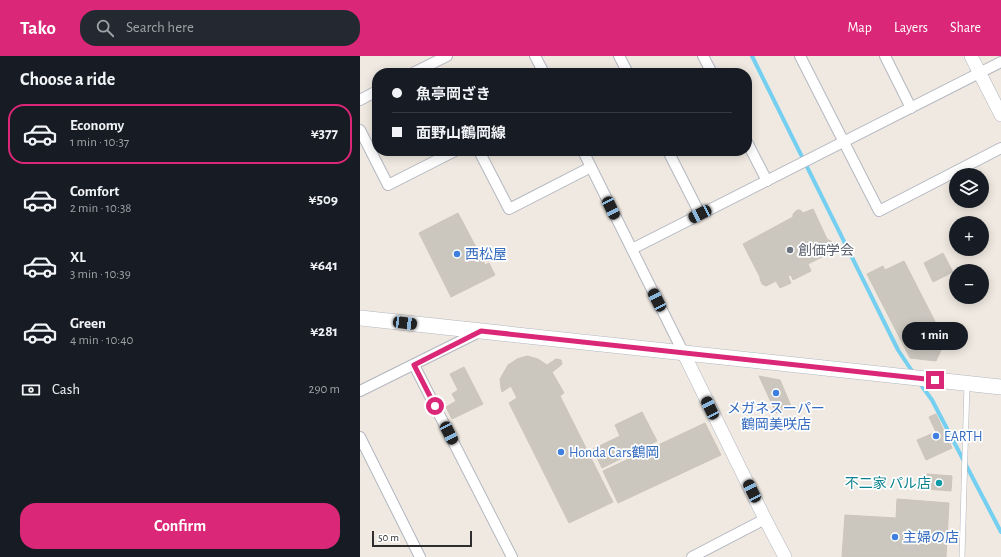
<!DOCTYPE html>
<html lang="en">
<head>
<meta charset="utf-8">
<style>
  :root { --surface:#171b24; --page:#242831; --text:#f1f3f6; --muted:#9ea1a6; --line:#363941; --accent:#db2777 }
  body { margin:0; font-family:"Alegreya Sans","Noto Sans JP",sans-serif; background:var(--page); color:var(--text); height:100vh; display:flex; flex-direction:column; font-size:15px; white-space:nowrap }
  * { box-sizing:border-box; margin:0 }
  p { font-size:13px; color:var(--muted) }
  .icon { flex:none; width:22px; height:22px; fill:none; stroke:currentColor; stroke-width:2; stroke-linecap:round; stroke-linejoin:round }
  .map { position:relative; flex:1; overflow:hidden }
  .details { display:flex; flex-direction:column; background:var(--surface); width:360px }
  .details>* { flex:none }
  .guide { position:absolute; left:12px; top:12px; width:380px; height:88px; border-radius:16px; box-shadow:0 2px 10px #0003; display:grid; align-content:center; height:88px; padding:0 20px; background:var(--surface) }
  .tools { position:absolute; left:589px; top:112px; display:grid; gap:8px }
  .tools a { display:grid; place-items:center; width:40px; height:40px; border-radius:50%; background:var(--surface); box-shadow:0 2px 10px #0003; font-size:20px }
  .scale { position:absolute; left:12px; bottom:10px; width:100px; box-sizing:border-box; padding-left:4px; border:2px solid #2e2e2e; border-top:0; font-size:11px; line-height:14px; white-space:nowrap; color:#2e2e2e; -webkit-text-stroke:3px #fff; paint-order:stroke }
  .end { position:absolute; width:18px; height:18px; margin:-9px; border:5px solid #db2777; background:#fff; box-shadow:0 0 0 2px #fff }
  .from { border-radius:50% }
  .bubble { position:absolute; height:28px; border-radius:14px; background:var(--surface); box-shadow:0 2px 10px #0003; font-size:13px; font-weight:600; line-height:28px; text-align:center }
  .car { position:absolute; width:12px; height:24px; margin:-12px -6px; border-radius:5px; box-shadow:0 0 3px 1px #0007; background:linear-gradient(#222 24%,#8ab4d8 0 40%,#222 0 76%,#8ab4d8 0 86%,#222 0) }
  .guide b { display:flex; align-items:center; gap:14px; height:38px; font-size:15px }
  .guide b+b { border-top:1px solid var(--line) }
  .guide i { width:10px; height:10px; background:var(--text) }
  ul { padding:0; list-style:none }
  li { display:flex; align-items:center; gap:12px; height:60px; margin:0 8px 6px; padding:0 12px; border:2px solid transparent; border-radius:16px }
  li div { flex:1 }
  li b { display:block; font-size:15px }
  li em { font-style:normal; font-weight:600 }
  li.active { border-color:var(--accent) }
  li>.icon { width:36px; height:36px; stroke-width:1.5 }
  h2 { padding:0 20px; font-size:18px; line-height:48px }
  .pay { display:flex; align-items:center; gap:10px; height:44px; padding:0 20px; font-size:15px }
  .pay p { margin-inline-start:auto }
  .cta { display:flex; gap:8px; margin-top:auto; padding:8px 20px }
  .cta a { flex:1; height:46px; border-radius:16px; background:var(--accent); color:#fff; font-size:16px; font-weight:600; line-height:46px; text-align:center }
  header { display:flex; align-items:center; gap:24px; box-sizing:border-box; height:56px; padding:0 20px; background:var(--accent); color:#fff }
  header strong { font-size:19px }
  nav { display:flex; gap:22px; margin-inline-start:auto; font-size:14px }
  .search { width:280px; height:36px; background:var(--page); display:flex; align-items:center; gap:10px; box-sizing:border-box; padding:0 14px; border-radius:16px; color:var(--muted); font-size:15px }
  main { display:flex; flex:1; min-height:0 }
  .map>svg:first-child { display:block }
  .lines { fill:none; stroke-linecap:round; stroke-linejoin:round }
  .stream { stroke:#75cff0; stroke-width:4 }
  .building { fill:#cbc7bf; stroke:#cbc5ba }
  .service-casing { stroke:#b4b7c1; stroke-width:6 }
  .minor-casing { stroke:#b4b7c1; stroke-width:12 }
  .tertiary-casing { stroke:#b4b7c1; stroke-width:14 }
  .secondary-casing { stroke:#b4b7c1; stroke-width:16 }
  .service { stroke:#fff; stroke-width:5 }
  .minor { stroke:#fff; stroke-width:10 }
  .tertiary { stroke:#fff; stroke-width:13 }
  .secondary { stroke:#fff; stroke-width:15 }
  .route { stroke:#db2777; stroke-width:5 }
  .worship-dot { fill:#6b7280; stroke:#fff; stroke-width:1.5 }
  .shop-dot { fill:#3f7fe0; stroke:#fff; stroke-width:1.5 }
  .culture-dot { fill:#0f9aa8; stroke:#fff; stroke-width:1.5 }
  .labels { text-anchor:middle; stroke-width:3.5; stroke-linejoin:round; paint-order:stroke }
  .worship-label { font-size:14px; fill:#5b616d; stroke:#fff; text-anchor:start }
  .shop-label { font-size:14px; fill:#366cbe; stroke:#fff; text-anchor:start }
  .culture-label { font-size:14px; fill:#0d838f; stroke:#fff; text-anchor:end }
</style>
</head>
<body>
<header>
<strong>Tako</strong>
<div class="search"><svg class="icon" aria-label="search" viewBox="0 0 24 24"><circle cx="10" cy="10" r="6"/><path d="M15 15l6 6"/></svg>Search here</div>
<nav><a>Map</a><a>Layers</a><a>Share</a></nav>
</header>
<main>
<section class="details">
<h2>Choose a ride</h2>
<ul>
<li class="active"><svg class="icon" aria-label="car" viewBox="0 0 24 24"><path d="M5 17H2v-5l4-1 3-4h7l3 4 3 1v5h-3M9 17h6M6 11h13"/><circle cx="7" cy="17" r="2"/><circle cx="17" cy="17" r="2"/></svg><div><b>Economy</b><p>1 min · 10:37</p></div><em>¥377</em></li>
<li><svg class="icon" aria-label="car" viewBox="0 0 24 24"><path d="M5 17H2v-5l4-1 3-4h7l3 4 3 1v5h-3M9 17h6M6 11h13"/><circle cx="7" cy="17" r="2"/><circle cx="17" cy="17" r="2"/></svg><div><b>Comfort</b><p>2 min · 10:38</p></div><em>¥509</em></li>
<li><svg class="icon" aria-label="car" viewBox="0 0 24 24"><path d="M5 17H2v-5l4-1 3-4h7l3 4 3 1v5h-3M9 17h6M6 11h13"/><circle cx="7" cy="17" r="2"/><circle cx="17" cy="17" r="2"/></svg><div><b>XL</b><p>3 min · 10:39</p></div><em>¥641</em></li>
<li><svg class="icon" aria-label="car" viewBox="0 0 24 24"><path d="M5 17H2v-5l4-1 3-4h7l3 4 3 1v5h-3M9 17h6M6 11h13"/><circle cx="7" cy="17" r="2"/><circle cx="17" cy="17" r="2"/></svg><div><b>Green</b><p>4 min · 10:40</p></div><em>¥281</em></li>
</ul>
<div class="pay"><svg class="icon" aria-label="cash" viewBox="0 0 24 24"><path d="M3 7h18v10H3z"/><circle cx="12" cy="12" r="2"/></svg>Cash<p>290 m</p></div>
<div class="cta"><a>Confirm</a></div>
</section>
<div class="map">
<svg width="641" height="501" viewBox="0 0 641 501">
  <rect width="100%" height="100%" fill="#efe9e1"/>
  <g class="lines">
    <!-- stream -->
    <g class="stream">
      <polyline points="392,0 538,294 554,318"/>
      <polyline points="559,326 572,344 641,476"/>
    </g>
  </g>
  <!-- building -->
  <g class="building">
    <polygon points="453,153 467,183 474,187 474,192 472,196 448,208 451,215 433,224 431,219 428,220 431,227 420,232 416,225 406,230 402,228 400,223 400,221 383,188 433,161 433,158 437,154 440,154 443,157"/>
    <polygon points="98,157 118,195 121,193 126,202 123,204 125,209 129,207 135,219 91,241 59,177"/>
    <polygon points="583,197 593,216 573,226 564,207"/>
    <polygon points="544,205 585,285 576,305 550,302 507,218 523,210 525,214"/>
    <polygon points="167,300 178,303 187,309 196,303 201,304 202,308 200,310 192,316 204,337 200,340 253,446 209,467 149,347 157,342 151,330 142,336 141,332 140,323 148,309 157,303"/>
    <polygon points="104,311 123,348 92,363 86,351 96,345 92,338 98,334 90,318"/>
    <polygon points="399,320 420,324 431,350 416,357"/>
    <polygon points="282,356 297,385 242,412 233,393 260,380 255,369"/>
    <polygon points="576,358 592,392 566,404 557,384 576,376 569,361"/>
    <polygon points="345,367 361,399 258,447 243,415"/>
    <polygon points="567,418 592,420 591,435 566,433"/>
    <polygon points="537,443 589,447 586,501 482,501 485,459 536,462"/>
  </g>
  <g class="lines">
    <!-- service casing -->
    <g class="service-casing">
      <polyline id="service" points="602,501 607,328"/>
    </g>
    <!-- minor casing -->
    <g class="minor-casing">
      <g id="minor">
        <polyline points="175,0 184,17"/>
        <polyline points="259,0 268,17"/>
        <polyline points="343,0 352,17"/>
        <polyline points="440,0 519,155 641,92"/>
        <polyline points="525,0 551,52"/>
        <polyline points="53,17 87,0"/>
        <polyline points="0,44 17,35"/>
        <polyline points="0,74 28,129 95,95"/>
        <polyline points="387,86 407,125"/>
        <polyline points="119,95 149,153 231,111"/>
        <polyline points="223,95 323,296"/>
        <polyline points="308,95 340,158"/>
        <polyline points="272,193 641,6"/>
        <polyline points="54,309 152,501"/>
        <polyline points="0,335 121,275"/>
        <polyline points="0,381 60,501"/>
        <polyline points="332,501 405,463"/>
      </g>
    </g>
    <!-- tertiary casing -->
    <g class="tertiary-casing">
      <g id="tertiary">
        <polyline points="611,0 641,59"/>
        <polyline points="323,296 405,463 425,501"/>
      </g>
    </g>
    <!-- secondary casing -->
    <g class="secondary-casing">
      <polyline id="secondary" points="0,262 641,331"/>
    </g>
    <!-- service -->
    <use href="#service" class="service"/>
    <!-- minor -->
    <use href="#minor" class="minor"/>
    <!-- tertiary -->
    <use href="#tertiary" class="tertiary"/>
    <!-- secondary -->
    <use href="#secondary" class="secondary"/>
  </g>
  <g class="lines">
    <!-- route -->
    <polyline class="route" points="75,350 54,309 121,275 575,324"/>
  </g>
  <!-- markers -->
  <circle class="worship-dot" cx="430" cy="194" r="4"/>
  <g class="shop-dot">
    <circle cx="97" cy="198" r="4"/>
    <circle cx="416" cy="337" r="4"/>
    <circle cx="576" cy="380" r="4"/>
    <circle cx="201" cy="396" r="4"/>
    <circle cx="535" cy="481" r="4"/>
  </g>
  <circle class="culture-dot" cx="579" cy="427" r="4"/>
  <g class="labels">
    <!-- worship labels -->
    <g class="worship-label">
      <text x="438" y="199">創価学会</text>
    </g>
    <!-- shop labels -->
    <g class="shop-label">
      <text x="105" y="203">西松屋</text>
      <text x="416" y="357" text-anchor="middle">メガネスーパー<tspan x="416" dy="16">鶴岡美咲店</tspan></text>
      <text x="584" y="385">EARTH</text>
      <text x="209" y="401">Honda Cars鶴岡</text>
      <text x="543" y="486">主婦の店</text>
    </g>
    <!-- culture labels -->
    <g class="culture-label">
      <text x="571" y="432">不二家 パル店</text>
    </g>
  </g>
</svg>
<div class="tools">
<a><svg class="icon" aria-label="layers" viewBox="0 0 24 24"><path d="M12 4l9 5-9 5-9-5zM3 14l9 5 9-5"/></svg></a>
<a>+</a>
<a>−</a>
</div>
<div class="scale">50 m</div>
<i class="end from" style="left:75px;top:350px"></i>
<i class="end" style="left:575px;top:324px"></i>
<div class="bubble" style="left:542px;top:266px;width:66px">1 min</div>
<i class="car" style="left:251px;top:152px;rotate:154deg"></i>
<i class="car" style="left:340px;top:158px;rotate:243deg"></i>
<i class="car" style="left:297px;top:244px;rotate:333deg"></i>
<i class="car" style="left:45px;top:267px;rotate:97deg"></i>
<i class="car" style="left:350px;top:352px;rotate:334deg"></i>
<i class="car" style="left:89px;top:377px;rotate:153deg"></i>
<i class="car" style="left:392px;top:435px;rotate:334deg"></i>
<div class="guide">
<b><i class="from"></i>魚亭岡ざき</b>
<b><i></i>面野山鶴岡線</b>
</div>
</div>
</main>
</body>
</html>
